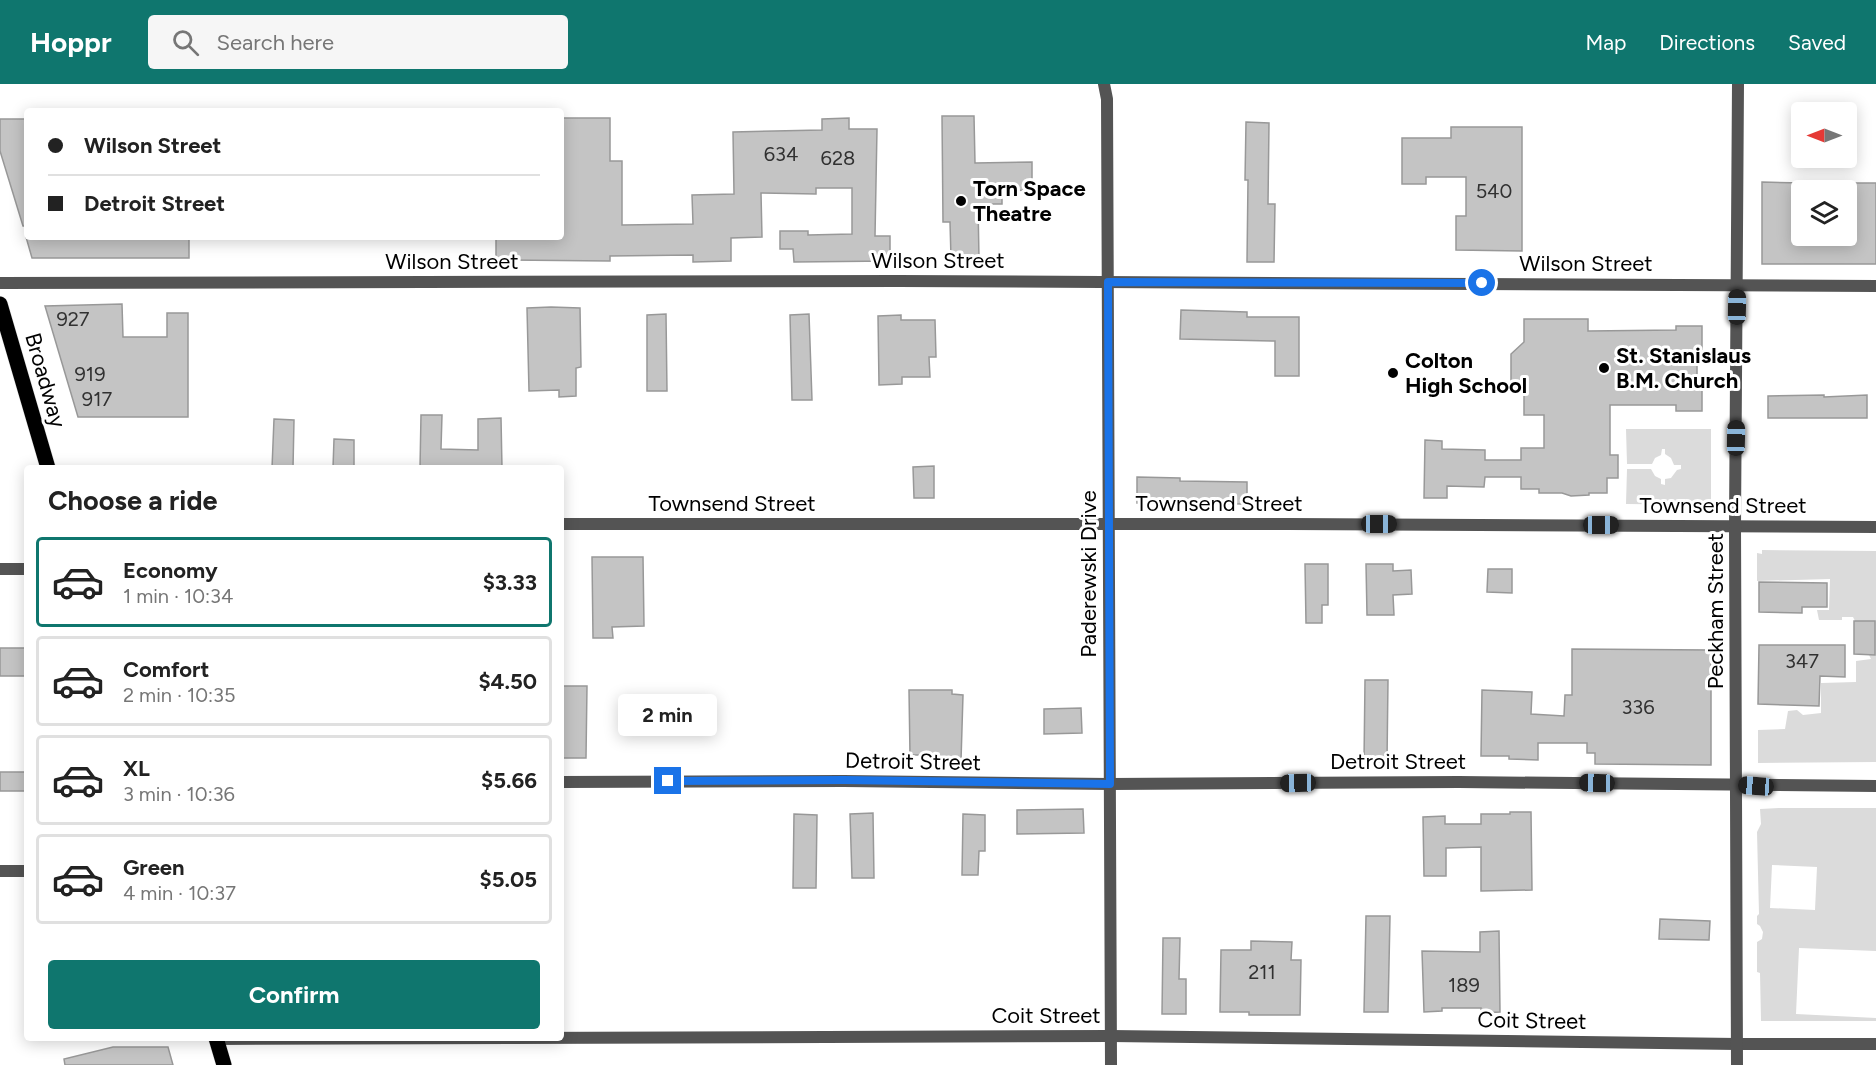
<!DOCTYPE html>
<html lang="en">
<head>
<meta charset="utf-8">
<style>
  :root { --surface:#fff; --page:#f6f6f6; --text:#222; --muted:#767676; --line:#e0e0e0; --accent:#0f766e }
  body { margin:0; font-family:Figtree,sans-serif; background:var(--page); color:var(--text); height:100vh; display:flex; flex-direction:column; font-size:22px; white-space:nowrap }
  * { box-sizing:border-box; margin:0 }
  p { font-size:20px; color:var(--muted) }
  .icon { flex:none; width:33px; height:33px; fill:none; stroke:currentColor; stroke-width:2; stroke-linecap:round; stroke-linejoin:round }
  .map { position:relative; flex:1; overflow:hidden }
  .details { position:absolute; left:24px; top:381px; width:540px; height:576px; display:flex; flex-direction:column; background:var(--surface); border-radius:6px; box-shadow:0 3px 15px #0003 }
  .details>* { flex:none }
  .hud { position:absolute; left:24px; top:24px; width:540px; height:132px; border-radius:6px; box-shadow:0 3px 15px #0003; display:grid; align-content:center; height:132px; padding:0 24px; background:var(--surface) }
  .needle { width:39px; rotate:270deg }
  .controls { position:absolute; left:1791px; top:18px; display:grid; gap:12px }
  .controls a { display:grid; place-items:center; width:66px; height:66px; border-radius:6px; background:var(--surface); box-shadow:0 3px 15px #0003; font-size:30px }
  .end { position:absolute; width:27px; height:27px; margin:-14px; border:8px solid #1a73e8; background:#fff; box-shadow:0 0 0 3px #fff }
  .from { border-radius:50% }
  .bubble { position:absolute; height:42px; border-radius:6px; background:var(--surface); box-shadow:0 3px 15px #0003; font-size:20px; font-weight:700; line-height:42px; text-align:center }
  .car { position:absolute; width:18px; height:36px; margin:-18px -9px; border-radius:8px; box-shadow:0 0 4px 2px #0007; background:linear-gradient(#222 24%,#8ab4d8 0 40%,#222 0 76%,#8ab4d8 0 86%,#222 0) }
  .hud b { display:flex; align-items:center; gap:21px; height:57px; font-size:22px }
  .hud b+b { border-top:2px solid var(--line) }
  .hud i { width:15px; height:15px; background:var(--text) }
  ul { padding:0; list-style:none }
  li { display:flex; align-items:center; gap:18px; height:90px; margin:0 12px 9px; padding:0 12px; border:3px solid var(--line); border-radius:6px }
  li div { flex:1 }
  li b { display:block; font-size:22px }
  li em { font-style:normal; font-weight:700 }
  li.current { border-color:var(--accent) }
  li>.icon { width:54px; height:54px; stroke-width:1.5 }
  h2 { padding:0 24px; font-size:27px; line-height:72px }
  .button { display:flex; gap:12px; margin-top:auto; padding:12px 24px }
  .button a { flex:1; height:69px; border-radius:6px; background:var(--accent); color:#fff; font-size:24px; font-weight:700; line-height:69px; text-align:center }
  header { display:flex; align-items:center; gap:36px; box-sizing:border-box; height:84px; padding:0 30px; background:var(--accent); color:#fff }
  header strong { font-size:28px }
  nav { display:flex; gap:33px; margin-inline-start:auto; font-size:21px }
  .search { width:420px; height:54px; background:var(--page); display:flex; align-items:center; gap:15px; box-sizing:border-box; padding:0 21px; border-radius:6px; color:var(--muted); font-size:22px }
  .map>svg:first-child { display:block }
  .green { fill:#dbdbdb; fill-rule:evenodd }
  .building { fill:#c4c4c4; stroke:#989898; stroke-width:1.5 }
  .lines { fill:none; stroke-linecap:round; stroke-linejoin:round }
  .primary-casing { stroke:#dbdbdb; stroke-width:16 }
  .street { stroke:#545454; stroke-width:12 }
  .primary { stroke:#000; stroke-width:15 }
  .route { stroke:#1a73e8; stroke-width:8 }
  .poi-dot { fill:#000; stroke:#fff; stroke-width:2 }
  .labels { text-anchor:middle; stroke-width:6; stroke-linejoin:round; paint-order:stroke }
  .number-label { font-size:20px; fill:#313131 }
  .poi-label { font-size:22px; font-weight:bold; fill:#000; stroke:#fff; text-anchor:start }
  .street-label { font-size:22px; fill:#000; stroke:#fff }
</style>
</head>
<body>
<header>
<strong>Hoppr</strong>
<div class="search"><svg class="icon" aria-label="search" viewBox="0 0 24 24"><circle cx="10" cy="10" r="6"/><path d="M15 15l6 6"/></svg>Search here</div>
<nav><a>Map</a><a>Directions</a><a>Saved</a></nav>
</header>
<div class="map">
<svg width="1876" height="981" viewBox="0 0 1876 981">
  <rect width="100%" height="100%" fill="#fff"/>
  <!-- green -->
  <g class="green">
    <polygon points="1626,345 1711,345 1711,421 1626,420 1627,385 1651,385 1655,392 1661,395 1661,400 1665,401 1665,395 1671,394 1677,386 1681,385 1681,381 1674,381 1671,374 1665,370 1665,365 1662,365 1661,371 1655,374 1652,380 1627,380"/>
    <polygon points="1762,466 1876,467 1876,678 1758,679 1758,646 1785,645 1788,627 1797,626 1803,631 1821,629 1821,599 1856,598 1856,577 1871,575 1867,567 1866,537 1855,537 1853,533 1842,533 1842,536 1819,536 1817,526 1829,526 1830,495 1757,497 1757,469 1762,470"/>
    <path d="M1779,724H1876V867L1799,864L1796,930L1876,934V937H1761L1760,889L1757,888V858L1762,855L1763,848L1760,842L1757,840V832L1759,830L1757,748L1761,740L1760,725ZM1772,781L1817,783L1815,826L1770,824Z"/>
  </g>
  <!-- building -->
  <g class="building">
    <polygon points="942,32 974,32 975,79 1032,78 1032,106 1002,107 1002,120 978,120 979,174 951,174 950,138 943,138"/>
    <polygon points="561,34 610,34 610,77 622,77 622,141 693,140 692,111 734,110 733,48 822,46 822,35 849,34 849,45 877,45 875,152 890,152 890,177 794,178 793,165 780,165 780,147 808,147 808,151 852,150 852,104 816,104 816,110 761,109 762,153 731,154 731,177 693,178 693,171 610,172 610,177 496,176 496,153 561,153"/>
    <polygon points="0,35 27,35 27,142 23,142 0,67"/>
    <polygon points="1246,38 1269,39 1268,120 1275,120 1274,178 1247,178 1248,96 1245,96"/>
    <polygon points="1451,43 1522,43 1522,167 1456,166 1456,132 1466,132 1466,93 1426,93 1426,100 1402,100 1402,54 1451,54"/>
    <polygon points="1762,98 1802,99 1802,152 1846,152 1846,99 1876,99 1876,180 1762,180"/>
    <polygon points="26,153 189,153 189,174 32,174"/>
    <polygon points="122,220 123,253 167,253 167,229 188,229 188,333 78,333 45,222"/>
    <polygon points="551,223 580,224 581,283 576,284 576,312 559,313 559,306 529,307 527,224"/>
    <polygon points="1181,226 1247,228 1247,233 1299,233 1299,292 1275,292 1275,257 1180,255"/>
    <polygon points="666,230 667,307 647,307 647,231"/>
    <polygon points="809,230 812,316 792,316 790,231"/>
    <polygon points="901,231 901,236 935,236 936,273 929,273 930,293 902,293 902,300 879,301 878,232"/>
    <polygon points="1524,235 1588,235 1588,247 1676,246 1676,242 1702,242 1702,266 1697,266 1697,302 1702,302 1702,327 1676,327 1676,321 1610,321 1610,371 1618,371 1618,394 1607,394 1607,409 1589,409 1589,411 1571,412 1562,409 1539,409 1539,405 1521,405 1521,393 1485,393 1484,403 1447,402 1447,414 1424,414 1425,356 1442,357 1442,365 1485,366 1485,376 1521,376 1521,364 1544,364 1544,331 1524,331 1524,309 1511,298 1511,270 1524,258"/>
    <polygon points="1824,311 1824,313 1867,311 1867,334 1768,334 1768,312"/>
    <polygon points="421,331 442,331 441,365 478,366 478,335 501,334 502,384 420,384"/>
    <polygon points="274,335 294,336 293,384 272,384"/>
    <polygon points="334,355 354,356 354,384 333,384"/>
    <polygon points="934,382 934,414 914,414 913,383"/>
    <polygon points="1137,393 1180,394 1180,397 1247,398 1247,420 1137,419"/>
    <polygon points="592,473 643,473 644,542 612,543 613,554 593,554"/>
    <polygon points="1305,480 1328,480 1328,521 1322,521 1322,539 1306,539"/>
    <polygon points="1366,480 1393,480 1393,487 1411,486 1412,510 1393,511 1394,531 1367,531"/>
    <polygon points="1488,485 1512,485 1512,509 1487,508"/>
    <polygon points="1759,498 1827,499 1827,523 1802,523 1802,529 1759,528"/>
    <polygon points="1854,537 1875,537 1875,571 1854,570"/>
    <polygon points="1759,561 1845,561 1845,593 1820,592 1819,622 1758,620"/>
    <rect x="0" y="564" width="27" height="28"/>
    <polygon points="1572,565 1711,566 1711,681 1595,680 1595,669 1587,669 1587,659 1538,659 1538,676 1509,675 1509,672 1481,672 1482,606 1532,608 1531,630 1564,632 1565,611 1572,611"/>
    <polygon points="1365,596 1388,596 1387,678 1364,678"/>
    <polygon points="563,602 587,602 586,674 562,674"/>
    <polygon points="909,606 952,606 952,610 963,611 961,677 938,677 938,671 910,671"/>
    <polygon points="1081,624 1082,649 1044,650 1044,625"/>
    <rect x="0" y="688" width="27" height="19"/>
    <polygon points="1083,725 1084,749 1017,750 1017,726"/>
    <polygon points="1510,728 1531,728 1532,806 1481,807 1481,763 1446,764 1446,792 1424,792 1423,733 1445,732 1445,740 1481,740 1481,730 1510,730"/>
    <polygon points="873,729 874,794 852,794 850,730"/>
    <polygon points="794,730 817,731 816,804 793,804"/>
    <polygon points="963,730 985,731 985,767 979,767 978,791 962,791"/>
    <polygon points="1366,832 1390,832 1388,928 1364,928"/>
    <polygon points="1660,835 1710,837 1709,856 1659,855"/>
    <polygon points="1499,847 1500,928 1481,929 1481,924 1442,924 1442,927 1424,928 1422,867 1480,868 1480,848"/>
    <polygon points="1163,854 1180,854 1179,895 1186,895 1186,930 1162,930"/>
    <polygon points="1251,857 1292,858 1291,876 1301,876 1300,931 1249,931 1249,928 1220,928 1221,866 1251,866"/>
    <polygon points="113,963 168,963 173,981 65,981 64,975"/>
  </g>
  <g class="lines">
    <!-- primary casing -->
    <g class="primary-casing">
      <g id="primary">
        <polyline points="0,220 48,384"/>
        <polyline points="216,954 224,981"/>
      </g>
    </g>
    <!-- street -->
    <g class="street">
      <polyline points="1104,0 1107,15 1111,981"/>
      <polyline points="0,199 898,197 1876,202"/>
      <polyline points="561,440 1290,440 1876,443"/>
      <polyline points="0,485 27,485"/>
      <polyline points="561,698 844,697 1110,700 1459,698 1876,702"/>
      <polyline points="0,787 27,787"/>
      <polyline points="216,955 1111,952 1737,960 1876,960"/>
      <polyline points="1737,981 1735,442 1738,0"/>
    </g>
    <!-- primary -->
    <use href="#primary" class="primary"/>
  </g>
  <g class="lines">
    <!-- route -->
    <polyline class="route" points="668,697 844,696 1110,700 1108,198 1482,199"/>
  </g>
  <!-- markers -->
  <g class="poi-dot">
    <circle cx="961" cy="117" r="6"/>
    <circle cx="1604" cy="284" r="6"/>
    <circle cx="1393" cy="289" r="6"/>
  </g>
  <g class="labels">
    <!-- number labels -->
    <g class="number-label">
      <text x="781" y="77">634</text>
      <text x="838" y="81">628</text>
      <text x="1494" y="114">540</text>
      <text x="73" y="242">927</text>
      <text x="90" y="297">919</text>
      <text x="97" y="322">917</text>
      <text x="1802" y="584">347</text>
      <text x="1638" y="630">336</text>
      <text x="1262" y="895">211</text>
      <text x="1464" y="908">189</text>
    </g>
    <!-- poi labels -->
    <g class="poi-label">
      <text x="973" y="112">Torn Space<tspan x="973" dy="25">Theatre</tspan></text>
      <text x="1616" y="279">St. Stanislaus<tspan x="1616" dy="25">B.M. Church</tspan></text>
      <text x="1405" y="284">Colton<tspan x="1405" dy="25">High School</tspan></text>
    </g>
    <!-- street labels -->
    <g class="street-label">
      <text x="938" y="184">Wilson Street</text>
      <text x="452" y="185">Wilson Street</text>
      <text x="1586" y="187">Wilson Street</text>
      <text transform="translate(46 296) rotate(74)" y="8">Broadway</text>
      <text x="732" y="427">Townsend Street</text>
      <text x="1219" y="427">Townsend Street</text>
      <text x="1723" y="429">Townsend Street</text>
      <text transform="translate(1088 490) rotate(-90)" y="8">Paderewski Drive</text>
      <text transform="translate(1715 527) rotate(-90)" y="8">Peckham Street</text>
      <text transform="translate(913 677) rotate(1)" y="8">Detroit Street</text>
      <text x="1398" y="685">Detroit Street</text>
      <text x="1046" y="939">Coit Street</text>
      <text transform="translate(1532 936) rotate(1)" y="8">Coit Street</text>
    </g>
  </g>
</svg>
<div class="controls">
<a><svg class="needle" viewBox="-14 -14 28 28"><path d="M0-13l5 13h-10z" fill="#e53935"/><path d="M0 13l5-13h-10z" fill="#767676"/></svg></a>
<a><svg class="icon" aria-label="layers" viewBox="0 0 24 24"><path d="M12 4l9 5-9 5-9-5zM3 14l9 5 9-5"/></svg></a>
</div>
<i class="end from" style="left:1482px;top:199px"></i>
<i class="end" style="left:668px;top:697px"></i>
<div class="bubble" style="left:618px;top:610px;width:99px">2 min</div>
<i class="car" style="left:1737px;top:223px;rotate:1deg"></i>
<i class="car" style="left:1736px;top:354px;rotate:1deg"></i>
<i class="car" style="left:1379px;top:440px;rotate:90deg"></i>
<i class="car" style="left:1601px;top:441px;rotate:90deg"></i>
<i class="car" style="left:1298px;top:699px;rotate:269deg"></i>
<i class="car" style="left:1597px;top:699px;rotate:271deg"></i>
<i class="car" style="left:1756px;top:702px;rotate:274deg"></i>
<div class="hud">
<b><i class="from"></i>Wilson Street</b>
<b><i></i>Detroit Street</b>
</div>
<section class="details">
<h2>Choose a ride</h2>
<ul>
<li class="current"><svg class="icon" aria-label="car" viewBox="0 0 24 24"><path d="M5 17H2v-5l4-1 3-4h7l3 4 3 1v5h-3M9 17h6M6 11h13"/><circle cx="7" cy="17" r="2"/><circle cx="17" cy="17" r="2"/></svg><div><b>Economy</b><p>1 min · 10:34</p></div><em>$3.33</em></li>
<li><svg class="icon" aria-label="car" viewBox="0 0 24 24"><path d="M5 17H2v-5l4-1 3-4h7l3 4 3 1v5h-3M9 17h6M6 11h13"/><circle cx="7" cy="17" r="2"/><circle cx="17" cy="17" r="2"/></svg><div><b>Comfort</b><p>2 min · 10:35</p></div><em>$4.50</em></li>
<li><svg class="icon" aria-label="car" viewBox="0 0 24 24"><path d="M5 17H2v-5l4-1 3-4h7l3 4 3 1v5h-3M9 17h6M6 11h13"/><circle cx="7" cy="17" r="2"/><circle cx="17" cy="17" r="2"/></svg><div><b>XL</b><p>3 min · 10:36</p></div><em>$5.66</em></li>
<li><svg class="icon" aria-label="car" viewBox="0 0 24 24"><path d="M5 17H2v-5l4-1 3-4h7l3 4 3 1v5h-3M9 17h6M6 11h13"/><circle cx="7" cy="17" r="2"/><circle cx="17" cy="17" r="2"/></svg><div><b>Green</b><p>4 min · 10:37</p></div><em>$5.05</em></li>
</ul>
<div class="button"><a>Confirm</a></div>
</section>
</div>
</body>
</html>
